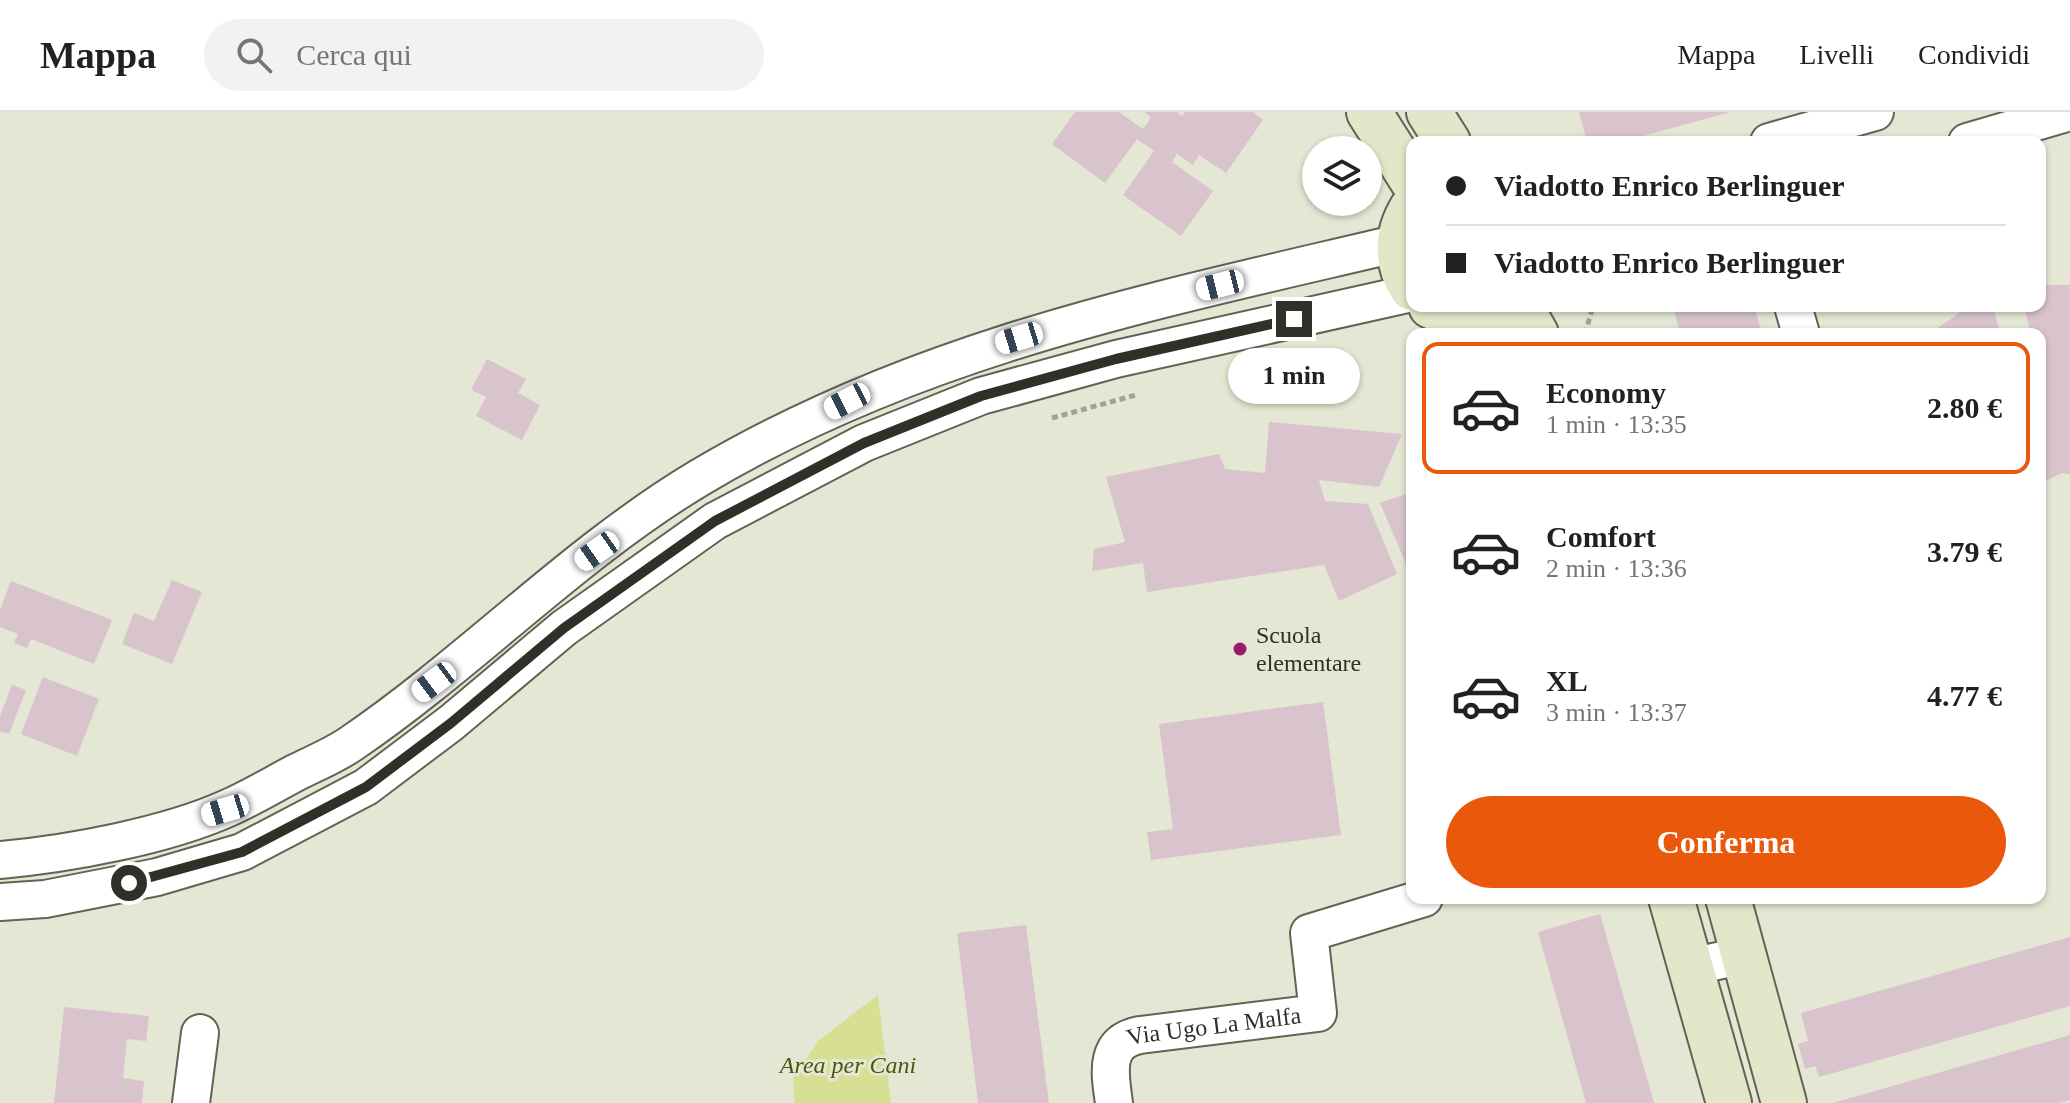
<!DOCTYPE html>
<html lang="it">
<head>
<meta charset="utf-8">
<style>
  :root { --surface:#fff; --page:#f2f2f2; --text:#202124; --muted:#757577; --line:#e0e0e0; --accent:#ea580c }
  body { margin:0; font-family:"Times New Roman",serif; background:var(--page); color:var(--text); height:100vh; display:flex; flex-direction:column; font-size:30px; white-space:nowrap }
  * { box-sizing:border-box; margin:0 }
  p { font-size:26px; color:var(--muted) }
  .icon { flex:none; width:44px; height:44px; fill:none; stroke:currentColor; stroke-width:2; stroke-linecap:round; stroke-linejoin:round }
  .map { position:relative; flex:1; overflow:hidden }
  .side { position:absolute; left:1406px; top:216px; width:640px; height:576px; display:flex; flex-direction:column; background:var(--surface); border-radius:16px; box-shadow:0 2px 6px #0004 }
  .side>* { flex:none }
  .top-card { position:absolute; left:1406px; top:24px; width:640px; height:176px; border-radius:16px; box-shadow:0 2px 6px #0004; display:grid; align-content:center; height:176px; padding:0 40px; background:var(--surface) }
  .tools { position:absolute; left:1302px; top:24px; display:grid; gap:16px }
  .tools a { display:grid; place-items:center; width:80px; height:80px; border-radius:50%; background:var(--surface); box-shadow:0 2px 6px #0004; font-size:40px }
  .end { position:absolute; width:36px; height:36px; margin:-18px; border:10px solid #2f3028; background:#fff; box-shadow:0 0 0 4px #fff }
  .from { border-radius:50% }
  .bubble { position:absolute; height:56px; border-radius:28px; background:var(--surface); box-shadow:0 2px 6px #0004; font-size:26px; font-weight:700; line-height:56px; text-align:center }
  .car { position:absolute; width:24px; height:48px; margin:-24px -12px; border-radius:10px; box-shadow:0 0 6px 2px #0007; background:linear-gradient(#fff 24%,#345 0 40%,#fff 0 76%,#345 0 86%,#fff 0) }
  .top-card b { display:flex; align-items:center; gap:28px; height:76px; font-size:30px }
  .top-card b+b { border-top:2px solid var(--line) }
  .top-card i { width:20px; height:20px; background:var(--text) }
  ul { padding:14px 0 0; list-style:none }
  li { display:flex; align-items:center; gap:24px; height:132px; margin:0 16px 12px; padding:0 24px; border:4px solid transparent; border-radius:16px }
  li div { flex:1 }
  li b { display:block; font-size:30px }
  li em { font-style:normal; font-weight:700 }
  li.selected { border-color:var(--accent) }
  li>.icon { width:72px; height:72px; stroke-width:1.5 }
  .cta { display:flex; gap:16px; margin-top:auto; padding:16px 40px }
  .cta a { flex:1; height:92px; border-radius:48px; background:var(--accent); color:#fff; font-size:32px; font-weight:700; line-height:92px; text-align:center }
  header { display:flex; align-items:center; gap:48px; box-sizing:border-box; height:112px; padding:0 40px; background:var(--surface); border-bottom:2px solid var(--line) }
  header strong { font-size:38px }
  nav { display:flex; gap:44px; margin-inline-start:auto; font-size:28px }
  .search { width:560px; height:72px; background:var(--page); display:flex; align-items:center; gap:20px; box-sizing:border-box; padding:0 28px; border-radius:44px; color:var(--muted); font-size:30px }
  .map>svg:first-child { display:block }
  .green { fill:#d6df92 }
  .building { fill:#d9c4ce }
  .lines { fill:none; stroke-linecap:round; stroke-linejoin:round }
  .street-casing { stroke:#616453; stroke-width:40 }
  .secondary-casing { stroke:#616453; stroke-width:48 }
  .path { stroke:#a0a293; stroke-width:5; stroke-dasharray:6 4; stroke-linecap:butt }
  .street { stroke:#fff; stroke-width:36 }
  .secondary { stroke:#e3e6c9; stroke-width:44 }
  .route { stroke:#2f3028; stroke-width:10 }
  .poi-dot { fill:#9d196b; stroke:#e4e7d3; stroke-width:3 }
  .labels { text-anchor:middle; stroke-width:6; stroke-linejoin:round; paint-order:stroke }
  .poi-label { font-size:24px; fill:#2f3028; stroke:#e4e7d3; text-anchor:start }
  .street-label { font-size:24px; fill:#2f3028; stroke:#e4e7d3 }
  .park-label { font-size:24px; font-style:italic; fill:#4f540d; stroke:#e4e7d3 }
</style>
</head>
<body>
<header>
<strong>Mappa</strong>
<div class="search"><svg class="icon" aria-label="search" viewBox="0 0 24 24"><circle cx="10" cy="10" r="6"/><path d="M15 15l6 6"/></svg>Cerca qui</div>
<nav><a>Mappa</a><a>Livelli</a><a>Condividi</a></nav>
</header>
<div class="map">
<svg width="2070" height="991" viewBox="0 0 2070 991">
  <rect width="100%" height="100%" fill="#e4e7d3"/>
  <!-- green -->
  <polygon class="green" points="878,883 891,991 795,991 793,967 818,929"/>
  <!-- building -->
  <g class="building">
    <polygon points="1075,0 1119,0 1143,17 1151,5 1144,0 1177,0 1182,4 1185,0 1253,0 1263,8 1226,61 1199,43 1193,53 1177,42 1172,50 1213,79 1181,124 1123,83 1154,39 1137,27 1105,71 1052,32"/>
    <polygon points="1579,0 1727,0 1727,1 1621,30 1587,30"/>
    <polygon points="2045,173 2070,173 2070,362 2062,361 2040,372 2040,222 2031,222 2024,194 2040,194 2040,174"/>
    <polygon points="1691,194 1754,194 1762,222 1680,222 1674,198"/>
    <polygon points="1993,194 2000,222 1929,222 1968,195"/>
    <polygon points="487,247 526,267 518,281 540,293 522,328 476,304 486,285 471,278"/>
    <polygon points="1269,310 1402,322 1379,375 1319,368 1325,389 1368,392 1397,462 1339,489 1324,453 1147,480 1143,451 1092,459 1094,437 1125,430 1106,365 1219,342 1225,357 1265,361"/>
    <polygon points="1412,380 1412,466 1380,391"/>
    <polygon points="172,468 202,480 172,552 122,532 134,501 154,509"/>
    <polygon points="11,469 112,508 94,552 31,527 27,536 14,531 18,522 0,515 0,498"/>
    <polygon points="43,565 99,587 77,644 21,622"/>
    <polygon points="12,573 26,578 9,622 0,619 0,604"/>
    <polygon points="1323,590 1341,723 1151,748 1147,720 1173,717 1159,612"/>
    <polygon points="1600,802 1654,991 1586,991 1538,820"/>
    <polygon points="1026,813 1049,991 978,991 957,821"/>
    <polygon points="2070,825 2070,894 1819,965 1815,954 1805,957 1798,932 1808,929 1801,901"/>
    <polygon points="64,895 149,904 146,929 127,927 123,966 144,969 142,991 54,991"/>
    <polygon points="2070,923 2070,988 2059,991 1833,991"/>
  </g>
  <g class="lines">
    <!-- street casing -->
    <g class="street-casing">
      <g id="street">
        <polyline points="1769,30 1875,0"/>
        <polyline points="1967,30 2070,0"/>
        <polyline points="1793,194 1801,222"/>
        <path d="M0,748C68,742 166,724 228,696C251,686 274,672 297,660C315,651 335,643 352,631C472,549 574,441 699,366C919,235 1154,189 1399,131"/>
        <polyline points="0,790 45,787 157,765 242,740 366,675 451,611 564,516 715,409 864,331 981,284 1116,247 1412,181"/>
        <polyline points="1690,855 1745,843"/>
        <polyline points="191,991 200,921"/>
        <path id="s1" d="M1114,991C1110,962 1103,930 1140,923L1318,901L1309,821L1424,786"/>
      </g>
    </g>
    <!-- secondary casing -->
    <g class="secondary-casing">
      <g id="secondary">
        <polyline points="1369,0 1412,68"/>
        <polyline points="1429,0 1448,30"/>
        <path d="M1412,96C1396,122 1395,150 1412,176"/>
        <path d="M1431,194C1454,206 1482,210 1505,194"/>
        <polyline points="1520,194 1536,222"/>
        <polyline points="1671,786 1729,991"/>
        <polyline points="1728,786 1784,991"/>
      </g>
    </g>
    <!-- path -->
    <g class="path">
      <polyline points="1585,222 1593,194"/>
      <polyline points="1052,306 1136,283"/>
    </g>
    <!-- street -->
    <use href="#street" class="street"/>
    <!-- secondary -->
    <use href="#secondary" class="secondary"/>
  </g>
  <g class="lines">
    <!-- route -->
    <polyline class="route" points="129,771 242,740 366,675 451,611 564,516 715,409 864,331 981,284 1116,247 1294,207"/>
  </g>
  <!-- markers -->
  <circle class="poi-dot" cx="1240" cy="537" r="8"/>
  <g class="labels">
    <!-- poi labels -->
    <g class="poi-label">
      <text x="1256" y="531">Scuola<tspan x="1256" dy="28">elementare</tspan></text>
    </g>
    <!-- street labels -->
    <g class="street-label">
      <text dy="8" stroke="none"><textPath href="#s1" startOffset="158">Via Ugo La Malfa</textPath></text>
    </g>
    <!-- park labels -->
    <g class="park-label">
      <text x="848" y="961">Area per Cani</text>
    </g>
  </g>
</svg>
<div class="tools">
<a><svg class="icon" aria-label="layers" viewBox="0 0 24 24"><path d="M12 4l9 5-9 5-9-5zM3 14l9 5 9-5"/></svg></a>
</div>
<i class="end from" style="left:129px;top:771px"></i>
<i class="end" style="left:1294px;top:207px"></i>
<div class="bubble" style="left:1228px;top:236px;width:132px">1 min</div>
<i class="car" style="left:1220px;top:173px;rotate:256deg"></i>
<i class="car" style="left:1019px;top:226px;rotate:253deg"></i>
<i class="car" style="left:847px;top:289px;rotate:243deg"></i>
<i class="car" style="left:597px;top:439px;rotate:235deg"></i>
<i class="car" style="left:434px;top:570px;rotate:233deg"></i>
<i class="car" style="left:225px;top:698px;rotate:253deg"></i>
<div class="top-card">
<b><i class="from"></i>Viadotto Enrico Berlinguer</b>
<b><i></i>Viadotto Enrico Berlinguer</b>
</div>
<section class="side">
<ul>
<li class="selected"><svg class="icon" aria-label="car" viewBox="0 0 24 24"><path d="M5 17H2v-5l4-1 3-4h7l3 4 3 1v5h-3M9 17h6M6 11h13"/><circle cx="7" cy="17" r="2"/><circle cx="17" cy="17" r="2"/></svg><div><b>Economy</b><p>1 min · 13:35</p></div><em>2.80 €</em></li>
<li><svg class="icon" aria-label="car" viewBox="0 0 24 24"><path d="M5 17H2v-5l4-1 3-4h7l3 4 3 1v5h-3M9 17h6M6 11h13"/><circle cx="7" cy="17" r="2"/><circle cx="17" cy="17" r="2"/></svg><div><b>Comfort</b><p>2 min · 13:36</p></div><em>3.79 €</em></li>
<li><svg class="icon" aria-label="car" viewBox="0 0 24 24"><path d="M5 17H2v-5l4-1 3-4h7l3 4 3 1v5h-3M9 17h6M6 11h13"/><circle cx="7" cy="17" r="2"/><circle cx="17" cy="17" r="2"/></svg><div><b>XL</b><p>3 min · 13:37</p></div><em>4.77 €</em></li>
</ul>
<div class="cta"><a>Conferma</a></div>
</section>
</div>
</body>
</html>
